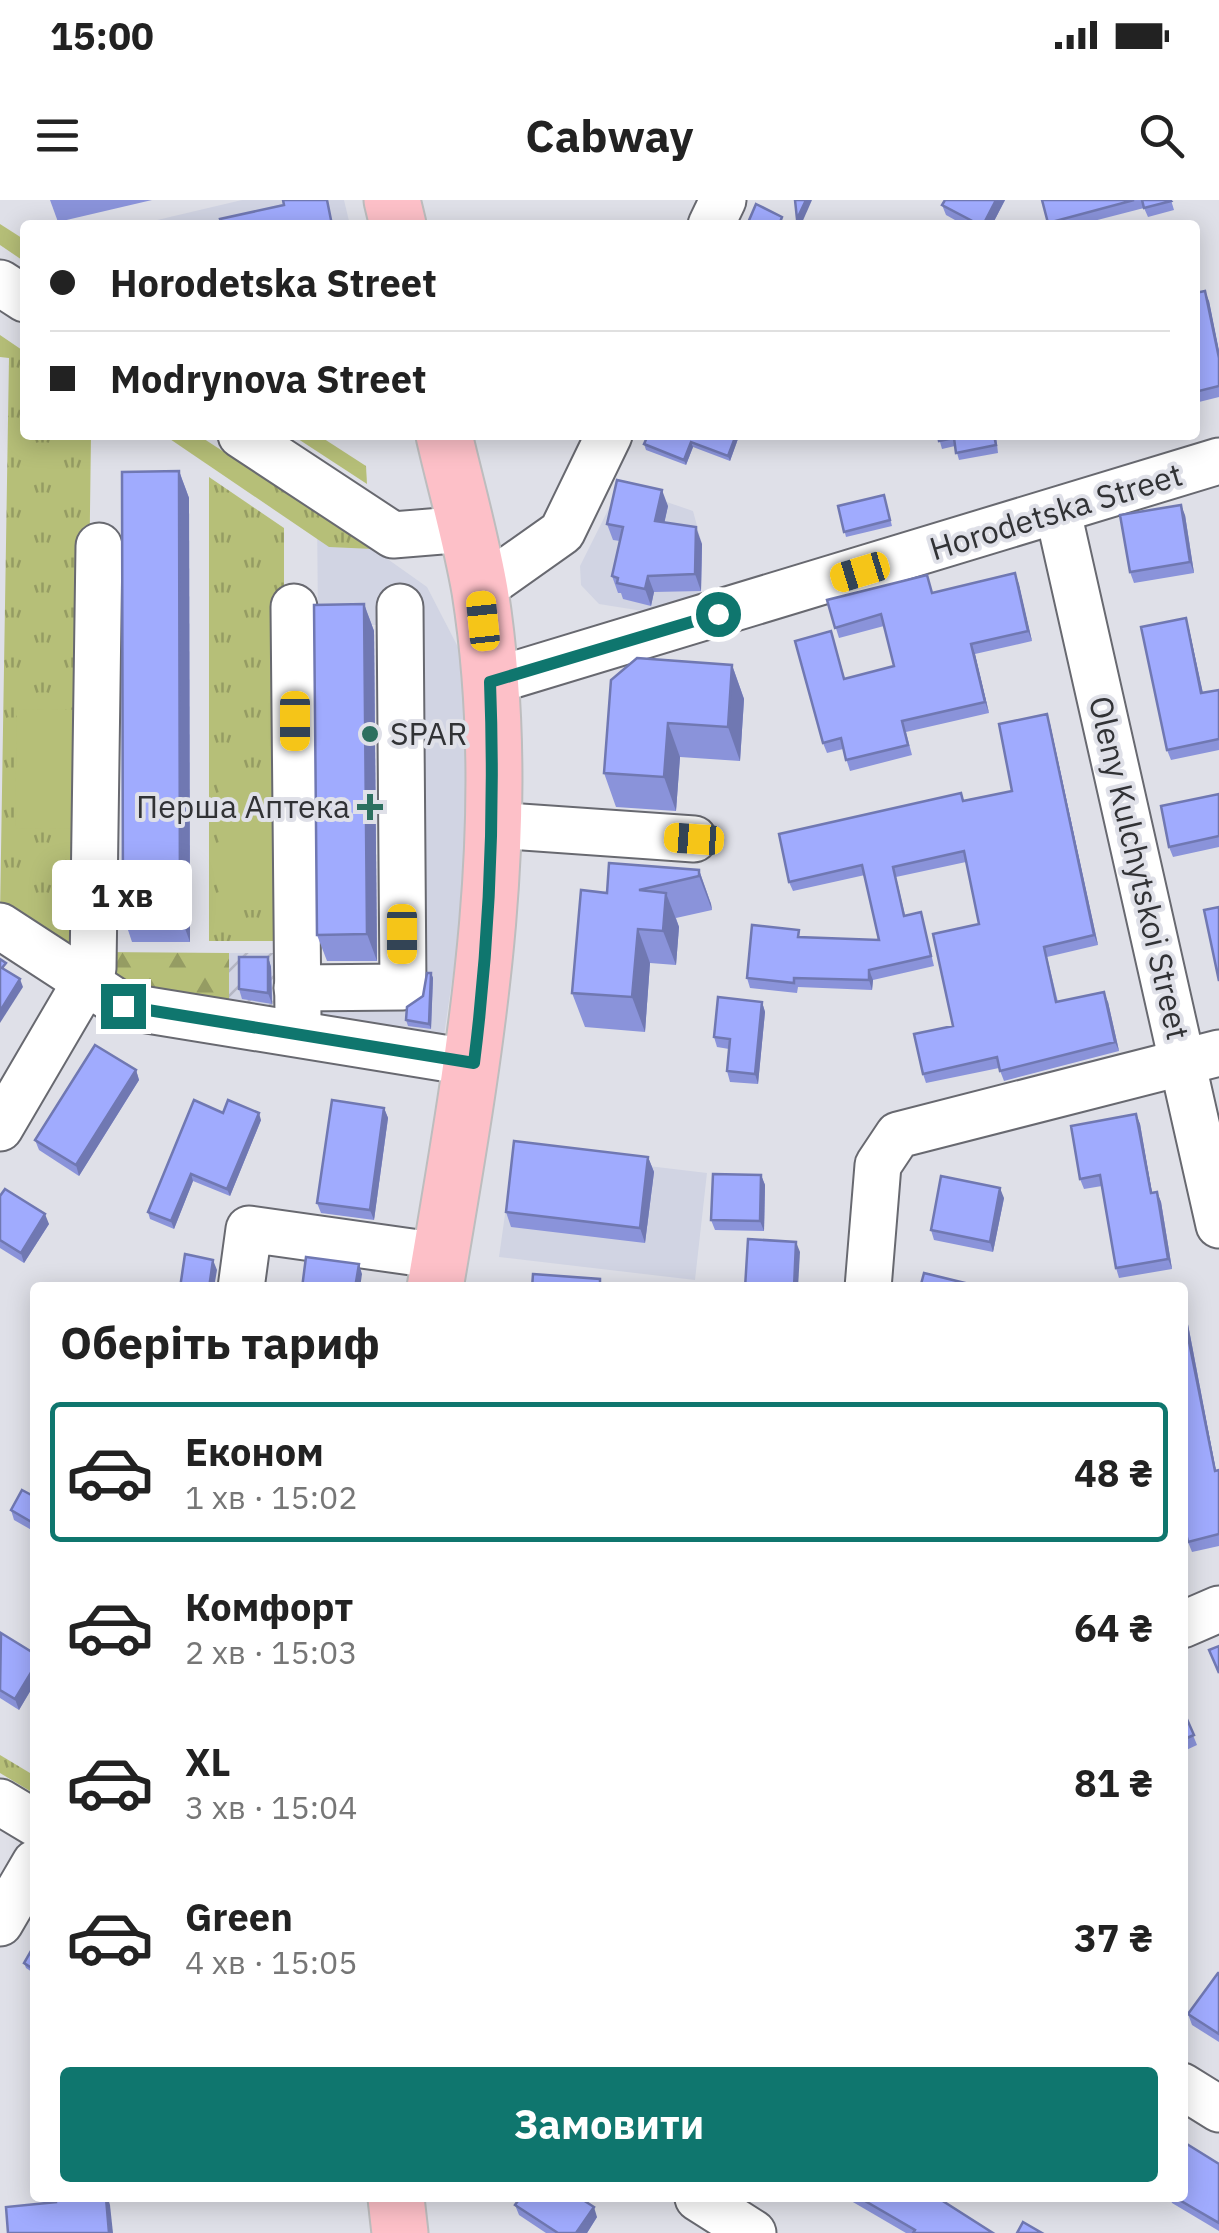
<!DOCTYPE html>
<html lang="uk">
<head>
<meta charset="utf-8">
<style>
  :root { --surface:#fff; --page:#f2f2f2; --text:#222; --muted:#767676; --line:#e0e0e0; --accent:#0f766e }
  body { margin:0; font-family:"IBM Plex Sans",sans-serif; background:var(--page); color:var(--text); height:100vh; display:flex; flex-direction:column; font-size:38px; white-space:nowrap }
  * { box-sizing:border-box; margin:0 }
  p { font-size:32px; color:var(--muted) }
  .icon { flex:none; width:55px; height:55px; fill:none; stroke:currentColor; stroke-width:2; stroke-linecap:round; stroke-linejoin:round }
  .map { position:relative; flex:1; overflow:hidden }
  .panel { position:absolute; left:30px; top:1082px; width:1158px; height:920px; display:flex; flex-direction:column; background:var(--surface); border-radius:10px; box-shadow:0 5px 25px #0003 }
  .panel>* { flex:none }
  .hud { position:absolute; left:20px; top:20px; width:1180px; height:220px; border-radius:10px; box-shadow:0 5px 25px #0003; display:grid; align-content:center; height:220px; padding:0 30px; background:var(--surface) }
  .end { position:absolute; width:45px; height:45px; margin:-22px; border:12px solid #0f766e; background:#fff; box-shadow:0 0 0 5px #fff }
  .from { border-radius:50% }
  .bubble { position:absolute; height:70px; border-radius:10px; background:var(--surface); box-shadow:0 5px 25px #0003; font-size:32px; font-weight:700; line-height:70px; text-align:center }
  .car { position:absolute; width:30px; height:60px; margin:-30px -15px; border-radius:12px; box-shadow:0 0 8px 2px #0007; background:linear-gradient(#f5c518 24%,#345 0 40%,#f5c518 0 76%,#345 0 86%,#f5c518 0) }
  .hud b { display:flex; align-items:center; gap:35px; height:95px; font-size:38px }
  .hud b+b { border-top:2px solid var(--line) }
  .hud i { width:25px; height:25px; background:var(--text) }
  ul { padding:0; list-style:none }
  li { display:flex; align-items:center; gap:30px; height:140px; margin:0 20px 15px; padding:0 10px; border:5px solid transparent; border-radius:10px }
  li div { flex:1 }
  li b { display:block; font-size:38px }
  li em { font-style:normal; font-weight:700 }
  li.active { border-color:var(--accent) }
  li>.icon { width:90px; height:90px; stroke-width:1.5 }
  h2 { padding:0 30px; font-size:45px; line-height:120px }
  .primary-button { display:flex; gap:20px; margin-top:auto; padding:20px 30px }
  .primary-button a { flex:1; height:115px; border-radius:10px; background:var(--accent); color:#fff; font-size:40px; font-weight:700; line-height:115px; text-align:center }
  .status { display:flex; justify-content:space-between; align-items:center; height:70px; padding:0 50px; background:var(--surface); direction:ltr }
  .status svg { height:28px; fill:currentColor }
  header { display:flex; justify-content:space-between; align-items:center; height:130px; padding:0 30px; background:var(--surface); font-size:45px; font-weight:700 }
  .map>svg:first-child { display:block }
  .built { fill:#d1d4e3 }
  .industrial { fill:url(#industrial-furrows) }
  .grass { fill:url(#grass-tufts) }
  .forest { fill:url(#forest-firs) }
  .park { fill:#b6bf78 }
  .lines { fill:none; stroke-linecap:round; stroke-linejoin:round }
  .minor-casing { stroke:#686970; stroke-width:49 }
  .major-casing { stroke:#bdbdbe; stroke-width:59 }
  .minor { stroke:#fff; stroke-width:45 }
  .major { stroke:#fdc0c8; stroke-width:55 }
  .wall { fill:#8a93da }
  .shaded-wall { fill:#7078b2 }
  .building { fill:#a0abfe; stroke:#7078b2; stroke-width:2.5 }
  .route { stroke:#0f766e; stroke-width:12 }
  .poi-dot { fill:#2c6f5f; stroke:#dfe0e8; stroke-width:4 }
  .labels { text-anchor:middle; stroke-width:8; stroke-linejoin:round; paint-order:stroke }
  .street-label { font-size:32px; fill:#313235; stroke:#dfe0e8 }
  .poi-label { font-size:32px; fill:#313235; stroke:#dfe0e8; text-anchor:start }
</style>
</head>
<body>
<div class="status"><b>15:00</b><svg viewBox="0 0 49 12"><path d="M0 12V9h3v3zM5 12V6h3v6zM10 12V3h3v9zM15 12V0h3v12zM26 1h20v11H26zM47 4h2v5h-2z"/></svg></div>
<header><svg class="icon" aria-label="menu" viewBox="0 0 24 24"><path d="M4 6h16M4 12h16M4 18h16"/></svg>Cabway<svg class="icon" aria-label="search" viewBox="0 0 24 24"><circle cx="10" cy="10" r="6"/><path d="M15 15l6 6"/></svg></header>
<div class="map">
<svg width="1219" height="2033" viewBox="0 0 1219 2033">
  <defs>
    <pattern id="industrial-furrows" width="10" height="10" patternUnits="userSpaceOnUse" patternTransform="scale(2.5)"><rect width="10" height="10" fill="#d1d4e3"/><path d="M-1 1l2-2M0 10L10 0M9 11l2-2" fill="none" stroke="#b4b6c3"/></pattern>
    <pattern id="grass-tufts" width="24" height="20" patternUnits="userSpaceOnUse" patternTransform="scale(2.5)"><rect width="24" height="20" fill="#b6bf78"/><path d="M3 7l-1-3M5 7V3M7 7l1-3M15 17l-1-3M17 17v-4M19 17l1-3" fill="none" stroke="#959c63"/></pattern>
    <pattern id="forest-firs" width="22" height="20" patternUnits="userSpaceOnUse" patternTransform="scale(2.5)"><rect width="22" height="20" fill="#b6bf78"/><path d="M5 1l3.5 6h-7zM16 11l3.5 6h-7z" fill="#959c63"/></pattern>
  </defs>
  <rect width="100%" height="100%" fill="#dfe0e8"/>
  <!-- built -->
  <g class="built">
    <polygon points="242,0 344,0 350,25 136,25"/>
    <polygon points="620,286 693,311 702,344 701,392 691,401 649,412 599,404 581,385 580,366"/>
    <polygon points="317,309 427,387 459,449 466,499 467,587 459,733 442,849 321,830 321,773 389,773 387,425 318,425"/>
    <polygon points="514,950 707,973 695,1080 499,1057"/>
  </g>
  <!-- industrial -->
  <polygon class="industrial" points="229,753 286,753 286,824 229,815"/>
  <!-- grass -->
  <g class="grass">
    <polygon points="0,24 25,40 25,62 0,45"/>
    <polygon points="0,135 25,152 25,235 91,235 84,770 0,715 9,158 0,157"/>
    <polygon points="164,235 198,235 373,349 329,347"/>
    <polygon points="292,235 318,235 366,266 367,284"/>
    <polygon points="209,277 284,328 284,741 209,741"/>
    <polygon points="0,1555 35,1576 35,1594 0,1573"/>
  </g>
  <!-- forest -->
  <polygon class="forest" points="101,752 229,753 229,815 126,798"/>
  <!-- park -->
  <g class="park">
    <polygon points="17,509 78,510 76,629 15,628"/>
    <rect x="219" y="577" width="57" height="133"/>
  </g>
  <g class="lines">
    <!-- minor casing -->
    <g class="minor-casing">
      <g id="minor">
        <polyline points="711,25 723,0"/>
        <polyline points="0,83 25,99"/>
        <polyline points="241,235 393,335 466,329"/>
        <polyline points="1058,312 1219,1025"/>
        <polyline points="480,390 562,332 609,235"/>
        <polyline points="294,407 298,818"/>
        <polyline points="490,482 1219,261"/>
        <polyline points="494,625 694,639"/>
        <polyline points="0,726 123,806 474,863"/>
        <polyline points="297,788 403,787 400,407"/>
        <polyline points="0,928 93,769 99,346"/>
        <polyline points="241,1088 249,1029 440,1056"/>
        <polyline points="868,1088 878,965 898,935 1219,853"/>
        <polyline points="1182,1425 1219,1409"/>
        <polyline points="0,1602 35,1623"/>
        <polyline points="0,1723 35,1663"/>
        <polyline points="1182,1886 1219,1909"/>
        <polyline points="698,1998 753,2033"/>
      </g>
    </g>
    <!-- major casing -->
    <g class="major-casing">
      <g id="major">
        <polyline points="392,0 398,25"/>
        <path d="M435,1088C474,856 517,626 480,391C471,339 456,287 444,235"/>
        <polyline points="396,1998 400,2033"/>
      </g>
    </g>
    <!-- minor -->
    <use href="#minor" class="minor"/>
    <!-- major -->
    <use href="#major" class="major"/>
  </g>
  <!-- wall -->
  <g class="wall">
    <polygon points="50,0 152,0 58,22"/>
    <polygon points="945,0 1005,0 992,25 964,25 946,15 942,5"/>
    <polygon points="1042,0 1171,0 1174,10 1148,17 1144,8 1078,25 1049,25"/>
    <polygon points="1195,93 1209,101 1219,151 1219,197 1195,203"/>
    <polygon points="938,235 996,235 998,253 959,260 955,246 942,249"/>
    <polygon points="739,236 730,261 693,247 686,265 646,250 644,244"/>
    <polygon points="179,271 189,298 190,742 132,742 123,715"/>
    <polygon points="884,295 892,326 846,337 838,306"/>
    <polygon points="668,306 664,323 702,344 701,391 654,392 651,406 623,399 621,393 618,393 612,376 620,341 613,340 607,324"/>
    <polygon points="1185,315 1194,373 1134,383 1130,372"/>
    <polygon points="1015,373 1032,441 975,454 989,513 906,532 912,555 850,571 843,549 827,553 823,543 831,431 845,479 894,466 884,426 839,438 827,400 933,393"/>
    <polygon points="364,404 374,431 377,761 327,761 317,735"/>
    <polygon points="1186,418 1189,429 1203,493 1219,490 1219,550 1171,560 1167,550"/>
    <polygon points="732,465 744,499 740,561 680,557 676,611 616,607 604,573"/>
    <polygon points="1050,524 1098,745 1047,757 1058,802 1108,802 1119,851 1004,881 999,868 926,883 923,874 953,826 979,724 966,662 896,677 905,715 921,712 934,766 873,780 872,790 798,787 797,793 750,788 747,778 879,740 865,675 793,691 789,682 964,600 1012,591"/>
    <polygon points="1219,594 1219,647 1173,657 1169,647"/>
    <polygon points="699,670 711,704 712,710 676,718 679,727 676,765 650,763 645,832 585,827 572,793 607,693"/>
    <polygon points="268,757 271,767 272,804 242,799 239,789"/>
    <polygon points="431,773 433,778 431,829 408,826 406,820 423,796"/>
    <polygon points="762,802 765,812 758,884 730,882 727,871 729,849 717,847 714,837"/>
    <polygon points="136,870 139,880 79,976 39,950 35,940"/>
    <polygon points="384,908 388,918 374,1020 321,1013 317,1003"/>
    <polygon points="223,913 261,920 230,996 193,981 174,1029 150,1019 148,1012"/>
    <polygon points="1136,914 1140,924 1152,993 1157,992 1161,1002 1172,1069 1119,1078 1116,1068 1102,986 1084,989 1080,979"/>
    <polygon points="648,957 654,972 645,1043 511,1027 506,1012"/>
    <polygon points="761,975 765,985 764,1031 715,1030 711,1020"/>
    <polygon points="0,996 49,1024 24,1063 0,1048"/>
    <polygon points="1004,998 993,1052 934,1040 931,1030"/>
    <polygon points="1186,1114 1216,1271 1219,1270 1219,1346 1192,1352 1188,1342"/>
    <polygon points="35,1297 35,1332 14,1320 11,1310"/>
    <polygon points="0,1434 35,1454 35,1483 19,1510 0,1498"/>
    <polygon points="1182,1508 1197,1545 1182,1552"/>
    <polygon points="35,1744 35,1774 26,1768 24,1763"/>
    <polygon points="1219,1773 1219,1842 1192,1825 1188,1814"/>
    <polygon points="1219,1964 1219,2031 1172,2003 1170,1998 1182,1998"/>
    <polygon points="846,1998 938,1998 993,2033 906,2033"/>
    <polygon points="515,2005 597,2017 587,2033 546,2033 519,2015"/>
  </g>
  <!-- shaded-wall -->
  <g class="shaded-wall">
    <polygon points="806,0 812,0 801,25 800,25 797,19"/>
    <polygon points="996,0 1005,0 992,25 983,25"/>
    <polygon points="1205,91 1209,101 1219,151 1219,158"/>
    <polygon points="736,235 739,236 730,261 728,256"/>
    <polygon points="691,242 693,247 686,265 684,260"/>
    <polygon points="179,271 189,298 190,742 180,715"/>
    <polygon points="662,290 668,306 661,338 655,321"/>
    <polygon points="1181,305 1185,315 1194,373 1190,362"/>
    <polygon points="696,327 702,344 701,391 695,374"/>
    <polygon points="1015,373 1019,384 1032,441 1028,431"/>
    <polygon points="648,376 654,392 651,406 645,389"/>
    <polygon points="364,404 374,431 377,761 367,734"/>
    <polygon points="1186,418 1189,429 1205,503 1201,493"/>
    <polygon points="971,444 975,454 989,513 985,502"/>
    <polygon points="732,465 744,499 740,561 728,527"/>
    <polygon points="1047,514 1050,524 1098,745 1094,735"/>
    <polygon points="668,523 680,557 676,611 664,577"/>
    <polygon points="699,670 711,704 712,710 699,676"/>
    <polygon points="666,693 679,727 676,765 663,731"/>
    <polygon points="638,729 650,763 645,832 632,797"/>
    <polygon points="268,757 271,767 272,804 268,793"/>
    <polygon points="869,770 873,780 872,790 869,780"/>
    <polygon points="431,773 433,778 431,829 429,824"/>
    <polygon points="20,779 23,787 0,823 0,811"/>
    <polygon points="1104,792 1108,802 1119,851 1115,842"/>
    <polygon points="762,802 765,812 758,884 755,874"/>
    <polygon points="136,870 139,880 79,976 76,965"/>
    <polygon points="384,908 388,918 374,1020 370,1010"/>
    <polygon points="259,913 261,920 230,996 227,989"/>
    <polygon points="1136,914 1140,924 1154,1004 1151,993"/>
    <polygon points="648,957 654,972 645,1043 640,1028"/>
    <polygon points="191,974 193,981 174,1029 171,1021"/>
    <polygon points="761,975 765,985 764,1031 760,1021"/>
    <polygon points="1000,988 1004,998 993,1052 990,1042"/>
    <polygon points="1157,992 1161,1002 1172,1069 1168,1059"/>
    <polygon points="45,1014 49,1024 24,1063 21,1053"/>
    <polygon points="796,1042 800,1052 798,1088 794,1088"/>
    <polygon points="213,1060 217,1070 214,1088 209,1088"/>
    <polygon points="359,1064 362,1074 360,1088 355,1088"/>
    <polygon points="1182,1105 1186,1114 1218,1282 1215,1271"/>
    <polygon points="35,1466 35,1483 19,1510 15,1499"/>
    <polygon points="106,1998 108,1998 110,2005 113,2033 109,2033"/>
    <polygon points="594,2007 597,2017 587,2033 576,2033"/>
  </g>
  <!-- building -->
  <g class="building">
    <polygon points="283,0 327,0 332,25 222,25 220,19 284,5"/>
    <polygon points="795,0 806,0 797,19"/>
    <polygon points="945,0 996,0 983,25 980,25 942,5"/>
    <polygon points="1042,0 1134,0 1048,23"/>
    <polygon points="1142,0 1170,0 1171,1 1144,8"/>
    <polygon points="756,4 782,17 779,25 747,25"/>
    <polygon points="1205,91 1219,158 1219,186 1195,192 1195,93"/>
    <polygon points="648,235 736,235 728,256 691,242 684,260 644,244"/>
    <polygon points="938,235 994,235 996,245 956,253 954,238 939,241"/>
    <polygon points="179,271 180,715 123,715 122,272"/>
    <polygon points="617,280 662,290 655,321 696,327 695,374 648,376 645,389 617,383 618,378 612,376 623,327 607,324"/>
    <polygon points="884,295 890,320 844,332 838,306"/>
    <polygon points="1181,305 1190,362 1130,372 1120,315"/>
    <polygon points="1015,373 1028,431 971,444 985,502 902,521 908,545 846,560 841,538 823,543 795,441 831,431 844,479 894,466 881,414 835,428 827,400 927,375 932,393"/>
    <polygon points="364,404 367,734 317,735 314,405"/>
    <polygon points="1186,418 1201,493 1219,490 1219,539 1167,550 1141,427"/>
    <polygon points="637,458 732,465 728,527 668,523 664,577 604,573 611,480"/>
    <polygon points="1047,514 1094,735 1044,747 1056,802 1104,792 1115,842 1000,871 997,857 923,874 914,834 953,826 933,734 979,724 964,651 893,667 904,716 921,712 931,756 869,770 869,780 794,778 794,783 747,778 752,725 799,730 798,737 879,740 862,665 789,682 779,634 961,593 963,601 1012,591 999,524"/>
    <polygon points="1219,594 1219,636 1169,647 1161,606"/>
    <polygon points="609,663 699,670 699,676 639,690 666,693 663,731 638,729 632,797 572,793 581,690 607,693"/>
    <polygon points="1219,707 1219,781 1204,710"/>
    <polygon points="239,757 268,757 268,793 239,789"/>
    <polygon points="0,759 6,763 2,768 20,779 0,811"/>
    <polygon points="427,773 431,773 429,824 406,820 407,807 423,796"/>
    <polygon points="718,797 762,802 755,874 727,871 730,839 714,837"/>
    <polygon points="95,845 136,870 76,965 35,940"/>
    <polygon points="194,900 223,913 228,900 259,913 227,989 191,974 171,1021 148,1012"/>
    <polygon points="332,900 384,908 370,1010 317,1003"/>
    <polygon points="1136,914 1151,993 1157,992 1168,1059 1116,1068 1100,975 1080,979 1071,926"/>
    <polygon points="514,941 648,957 640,1028 506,1012"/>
    <polygon points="713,974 761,975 760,1021 711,1020"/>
    <polygon points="941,976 1000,988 990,1042 931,1030"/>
    <polygon points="5,989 45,1014 21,1053 0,1040 0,996"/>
    <polygon points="748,1039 796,1042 794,1088 745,1088"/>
    <polygon points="185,1054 213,1060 209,1088 180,1088"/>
    <polygon points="306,1057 359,1064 355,1088 302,1088"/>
    <polygon points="924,1073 969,1084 968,1088 920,1088"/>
    <polygon points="533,1074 600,1079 600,1088 532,1088"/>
    <polygon points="1182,1107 1215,1271 1219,1270 1219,1334 1188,1342 1182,1316"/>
    <polygon points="22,1290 35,1297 35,1324 11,1310"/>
    <polygon points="1,1433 35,1454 35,1466 15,1499 0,1490"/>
    <polygon points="1219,1446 1219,1473 1209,1450"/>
    <polygon points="1182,1508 1194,1535 1182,1540"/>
    <polygon points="35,1744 35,1770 24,1763"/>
    <polygon points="1218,1773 1219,1773 1219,1834 1188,1814"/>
    <polygon points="1182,1941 1219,1964 1219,2023 1176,1998 1182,1998"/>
    <polygon points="56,1998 106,1998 109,2033 8,2033 6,2007 56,2002"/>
    <polygon points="520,1998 580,1998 594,2007 576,2033 558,2033 515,2005"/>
    <polygon points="860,1998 938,1998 993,2033 913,2033 915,2030"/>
    <polygon points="1023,2022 1042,2033 1017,2033"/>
  </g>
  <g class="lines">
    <!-- route -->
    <path class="route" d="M123,806L474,863C490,735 495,611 490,482L718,414"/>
  </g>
  <!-- markers -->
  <g class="poi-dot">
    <circle cx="370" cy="534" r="10"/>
    <path d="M365 592h10v10h10v10h-10v10h-10v-10h-10v-10h10z"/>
  </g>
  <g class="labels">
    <!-- street labels -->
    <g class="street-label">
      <text transform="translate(1056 312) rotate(-17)" y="11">Horodetska Street</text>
      <text transform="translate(1139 668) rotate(77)" y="11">Oleny Kulchytskoi Street</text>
    </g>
    <!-- poi labels -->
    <g class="poi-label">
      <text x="390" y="545">SPAR</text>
      <text x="350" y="618" text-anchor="end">Перша Аптека</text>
    </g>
  </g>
</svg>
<i class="end from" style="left:718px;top:414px"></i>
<i class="end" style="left:123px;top:806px"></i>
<div class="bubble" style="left:52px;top:660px;width:140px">1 хв</div>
<i class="car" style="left:860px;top:372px;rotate:253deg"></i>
<i class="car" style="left:483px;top:421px;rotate:354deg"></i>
<i class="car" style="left:295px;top:521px;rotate:180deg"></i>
<i class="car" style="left:694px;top:639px;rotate:274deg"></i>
<i class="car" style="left:402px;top:734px;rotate:180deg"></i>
<div class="hud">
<b><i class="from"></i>Horodetska Street</b>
<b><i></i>Modrynova Street</b>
</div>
<section class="panel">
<h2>Оберіть тариф</h2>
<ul>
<li class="active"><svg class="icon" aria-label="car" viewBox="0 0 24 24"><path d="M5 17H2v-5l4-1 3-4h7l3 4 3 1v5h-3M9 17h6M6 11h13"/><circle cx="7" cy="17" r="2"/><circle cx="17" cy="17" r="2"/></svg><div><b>Економ</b><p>1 хв · 15:02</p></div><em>48 ₴</em></li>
<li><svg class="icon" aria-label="car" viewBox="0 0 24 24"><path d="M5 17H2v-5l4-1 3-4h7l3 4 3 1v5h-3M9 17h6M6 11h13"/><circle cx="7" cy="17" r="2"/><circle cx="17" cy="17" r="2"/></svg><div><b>Комфорт</b><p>2 хв · 15:03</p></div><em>64 ₴</em></li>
<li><svg class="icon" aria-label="car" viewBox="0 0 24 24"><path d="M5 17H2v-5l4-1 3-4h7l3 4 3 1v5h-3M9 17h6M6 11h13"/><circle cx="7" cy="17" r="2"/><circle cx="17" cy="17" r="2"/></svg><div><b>XL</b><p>3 хв · 15:04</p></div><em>81 ₴</em></li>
<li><svg class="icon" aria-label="car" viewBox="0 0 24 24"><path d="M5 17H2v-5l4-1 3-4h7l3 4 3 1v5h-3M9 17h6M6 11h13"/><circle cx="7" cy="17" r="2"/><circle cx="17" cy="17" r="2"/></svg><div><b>Green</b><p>4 хв · 15:05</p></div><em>37 ₴</em></li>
</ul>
<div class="primary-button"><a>Замовити</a></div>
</section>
</div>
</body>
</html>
